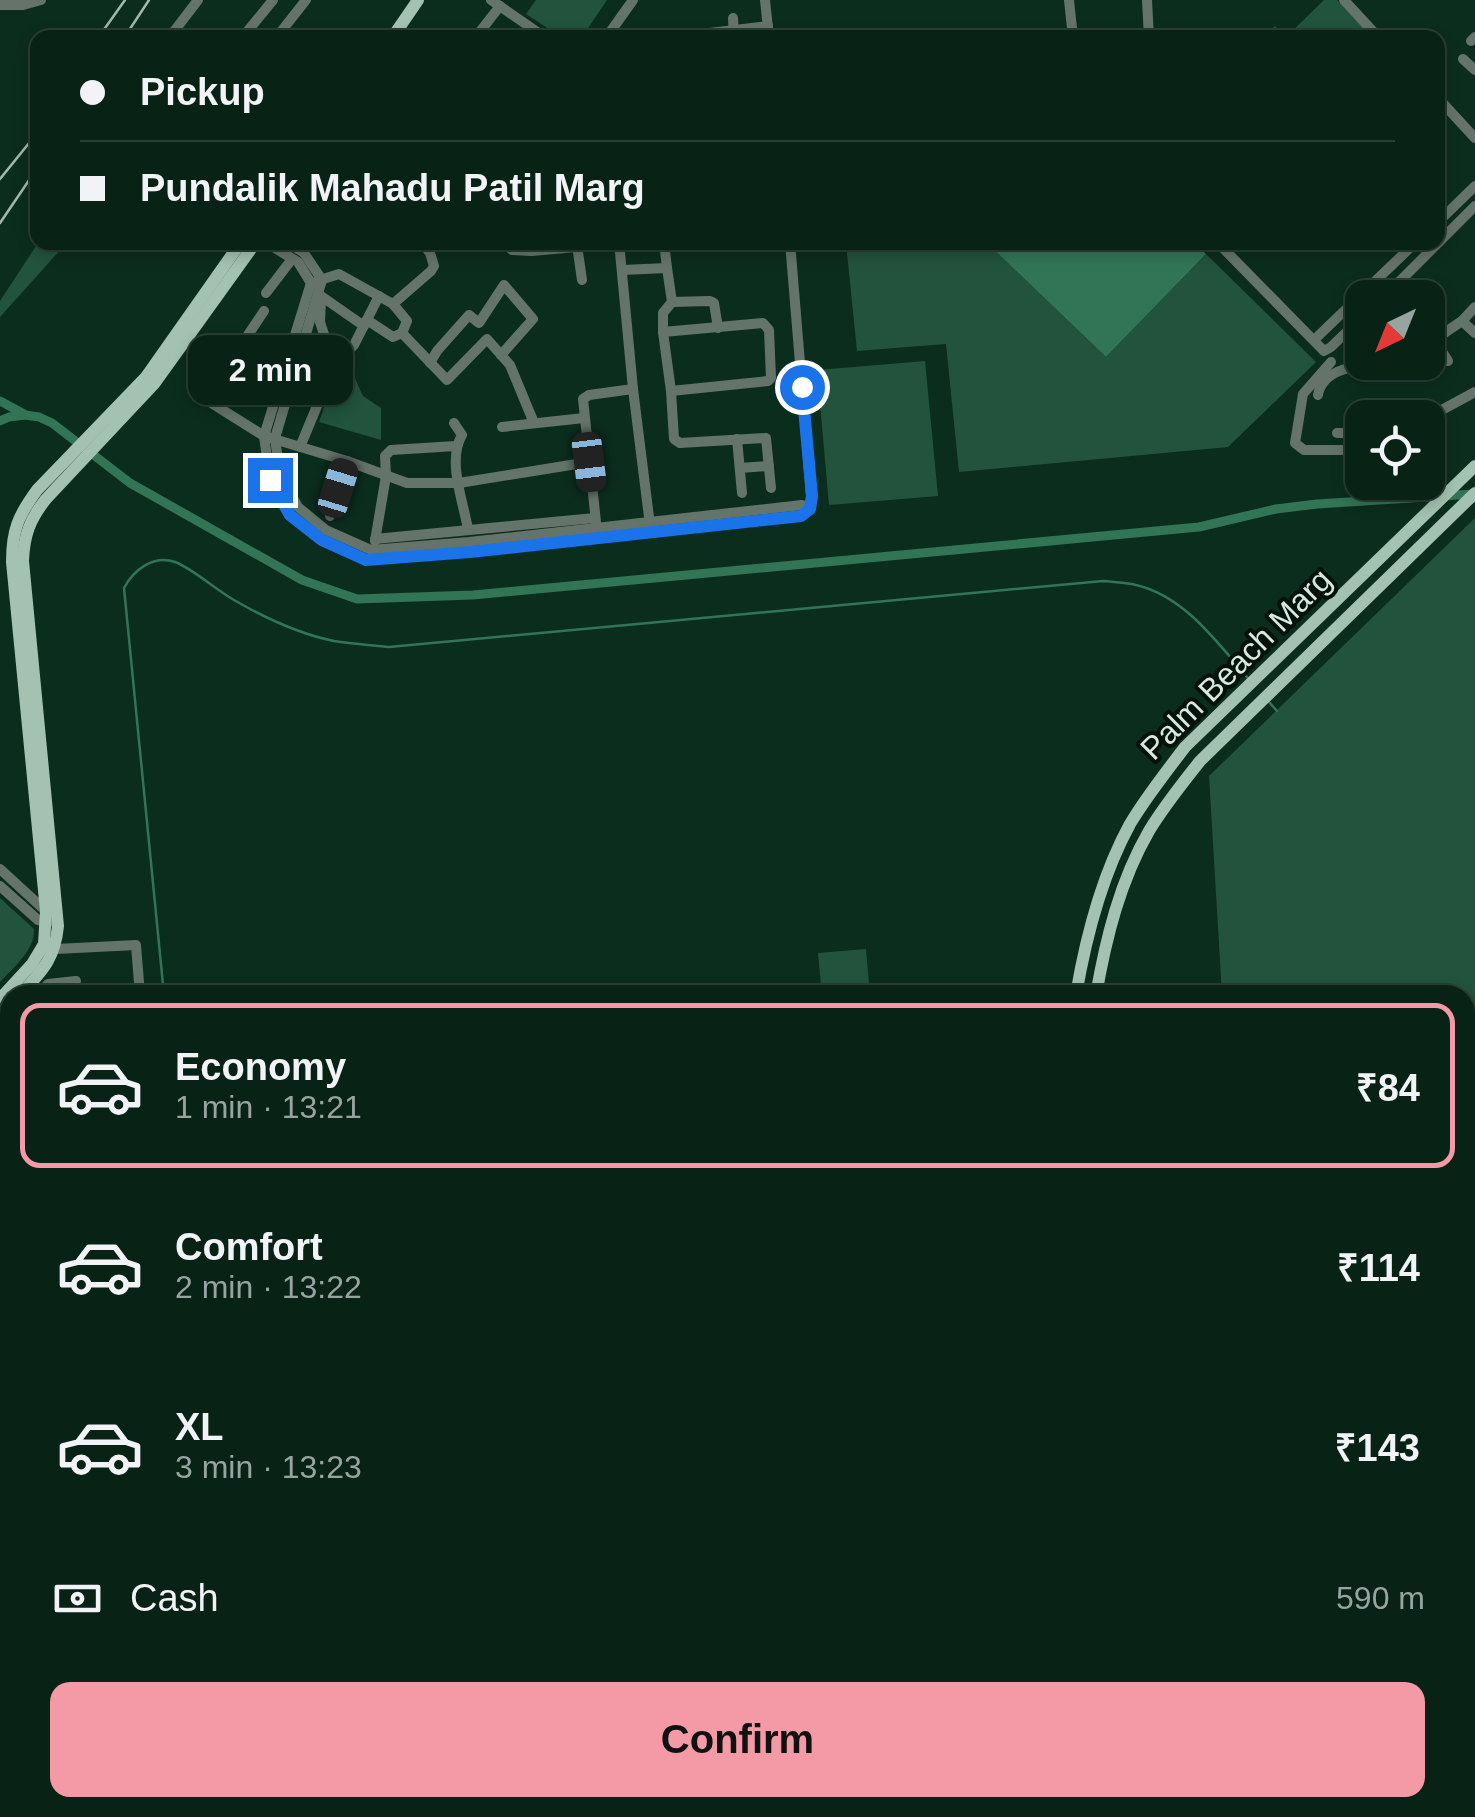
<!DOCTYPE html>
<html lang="en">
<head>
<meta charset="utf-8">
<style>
  :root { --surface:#082216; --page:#112a1f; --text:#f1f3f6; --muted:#98a4a1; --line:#293f35; --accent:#f49aa6 }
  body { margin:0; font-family:Arial,sans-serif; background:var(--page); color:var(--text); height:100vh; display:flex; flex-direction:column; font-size:38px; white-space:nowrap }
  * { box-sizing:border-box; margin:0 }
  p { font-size:32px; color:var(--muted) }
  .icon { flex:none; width:55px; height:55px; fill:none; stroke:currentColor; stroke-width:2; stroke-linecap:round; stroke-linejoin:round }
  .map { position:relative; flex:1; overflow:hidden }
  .panel { position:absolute; left:0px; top:985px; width:1475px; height:832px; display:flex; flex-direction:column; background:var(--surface); border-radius:30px 30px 0 0; box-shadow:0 5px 15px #0003,0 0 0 2px var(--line) }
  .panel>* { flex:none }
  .guide { position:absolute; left:30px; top:30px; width:1415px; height:220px; border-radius:20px; box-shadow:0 5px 15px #0003,0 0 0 2px var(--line); display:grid; align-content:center; height:220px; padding:0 50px; background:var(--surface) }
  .needle { width:65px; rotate:223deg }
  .fabs { position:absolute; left:1345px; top:280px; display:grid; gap:20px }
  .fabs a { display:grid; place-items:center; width:100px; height:100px; border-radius:20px; background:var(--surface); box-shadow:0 5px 15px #0003,0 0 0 2px var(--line); font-size:50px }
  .end { position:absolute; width:45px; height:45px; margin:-22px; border:12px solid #1a73e8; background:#fff; box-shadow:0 0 0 5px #fff }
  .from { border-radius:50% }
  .bubble { position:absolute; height:70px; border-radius:20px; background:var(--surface); box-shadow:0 5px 15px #0003,0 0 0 2px var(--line); font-size:32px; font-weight:600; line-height:70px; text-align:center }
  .car { position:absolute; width:30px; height:60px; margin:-30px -15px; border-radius:12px; box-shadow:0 0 8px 2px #0007; background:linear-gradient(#222 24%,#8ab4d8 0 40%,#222 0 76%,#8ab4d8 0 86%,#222 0) }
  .guide b { display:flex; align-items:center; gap:35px; height:95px; font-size:38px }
  .guide b+b { border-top:2px solid var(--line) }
  .guide i { width:25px; height:25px; background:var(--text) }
  ul { padding:18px 0 0; list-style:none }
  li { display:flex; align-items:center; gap:30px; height:165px; margin:0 20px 15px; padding:0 30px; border:5px solid transparent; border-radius:20px }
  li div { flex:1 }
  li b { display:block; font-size:38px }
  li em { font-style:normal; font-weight:600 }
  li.on { border-color:var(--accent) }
  li>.icon { width:90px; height:90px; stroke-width:1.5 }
  .pay { display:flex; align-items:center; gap:25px; height:110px; padding:0 50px; font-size:38px }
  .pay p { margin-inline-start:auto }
  .button { display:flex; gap:20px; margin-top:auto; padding:20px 50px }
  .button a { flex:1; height:115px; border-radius:20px; background:var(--accent); color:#111; font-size:40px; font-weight:600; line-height:115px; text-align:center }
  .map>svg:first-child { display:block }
  .green { fill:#22533c }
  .water { fill:#327556 }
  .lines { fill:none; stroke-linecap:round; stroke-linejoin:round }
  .stream { stroke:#327556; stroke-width:2.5 }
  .canal { stroke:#327556; stroke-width:9 }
  .minor { stroke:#65746b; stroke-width:10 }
  .major { stroke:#a3c2b1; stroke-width:12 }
  .rail { stroke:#a1b8ac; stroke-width:2.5 }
  .route { stroke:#1a73e8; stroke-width:12 }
  .labels { text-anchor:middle; stroke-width:8; stroke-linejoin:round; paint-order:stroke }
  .street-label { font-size:32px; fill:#d7eadf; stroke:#05120b }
</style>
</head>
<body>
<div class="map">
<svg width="1475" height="1817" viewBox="0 0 1475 1817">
  <rect width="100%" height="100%" fill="#0b2d1e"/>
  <!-- green -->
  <g class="green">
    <polygon points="536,0 607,0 582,37 561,37 526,14"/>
    <polygon points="1324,0 1337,0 1364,28 1353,37 1263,38 1275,26 1286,37"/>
    <polygon points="38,243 62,243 62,248 0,317 0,301"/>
    <polygon points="846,243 987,243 1106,357 1206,254 1316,362 1228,447 959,472 946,344 857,351"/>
    <polygon points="925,361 938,496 829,505 817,370"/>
    <polygon points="349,365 363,396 381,408 381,440 319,422 338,368"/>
    <polygon points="1475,518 1475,1817 1272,1817 1272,1808 1465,1808 1465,995 1222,995 1209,776"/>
    <path d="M0,898L34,929C35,950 14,967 0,982Z"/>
    <polygon points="866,949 870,995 822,995 818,953"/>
    <polygon points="0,1474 10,1483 10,1558 0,1569"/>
    <polygon points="835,1808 873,1808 880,1817 835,1817"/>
  </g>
  <!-- water -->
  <polygon class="water" points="987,243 1194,243 1206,254 1106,357"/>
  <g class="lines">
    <!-- stream -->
    <g class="stream">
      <polyline points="1269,702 1277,711"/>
      <path d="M164,995L124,588C133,571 153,554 175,562C192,568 216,590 234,600C265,618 299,634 334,641C352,644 371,645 389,647L1103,581C1114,582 1126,582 1136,585C1184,596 1217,642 1247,677"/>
    </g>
    <!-- canal -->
    <g class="canal">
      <polyline points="0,401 24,414"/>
      <polyline points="0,421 9,417 25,415 39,417 52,423 130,483 302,580 357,599 473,595 1199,527 1276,509 1317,504 1474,494"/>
    </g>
    <!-- minor -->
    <g class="minor">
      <polyline points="491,0 546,38"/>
      <polyline points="765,0 769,38"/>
      <polyline points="1069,0 1073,38"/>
      <polyline points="1147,0 1149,38"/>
      <polyline points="1344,0 1379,38"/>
      <polyline points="0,5 23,5 41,0"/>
      <polyline points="733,18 734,38"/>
      <polyline points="169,38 198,0"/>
      <polyline points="242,38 273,0"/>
      <polyline points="276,38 306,0"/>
      <polyline points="475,38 500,6"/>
      <polyline points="606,38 633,0"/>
      <polyline points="667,38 768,26"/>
      <polyline points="1471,41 1475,37"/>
      <polyline points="1463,59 1475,70"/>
      <polyline points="1438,98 1475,138"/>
      <polyline points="1438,222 1475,186"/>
      <polyline points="265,242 298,262 311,283 264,436 270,480 289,515 322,541 366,560 470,552 801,516 810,509"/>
      <polyline points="287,242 304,253 322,280 275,438 280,475 298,507 326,530 371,550 469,542 802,505 810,509"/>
      <polyline points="503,242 512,250 532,251 620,243"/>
      <polyline points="619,242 633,389 650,525"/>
      <polyline points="664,242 667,268"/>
      <polyline points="790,242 811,496 810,509"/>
      <polyline points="1217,242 1324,351 1331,347 1362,317"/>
      <polyline points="577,245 582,280"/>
      <polyline points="622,270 667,268 672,302 663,313 663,332 671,391 674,439 680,443 766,438 771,488"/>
      <polyline points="317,281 339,274 393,304 431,271 434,266 430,253 422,242"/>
      <polyline points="1399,282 1408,298"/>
      <polyline points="266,293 292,259"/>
      <polyline points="321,296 364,326"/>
      <polyline points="1383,298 1475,206"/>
      <polyline points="321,299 320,322 334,365"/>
      <polyline points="672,302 710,301 714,303 718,328"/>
      <polyline points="393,304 407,321 402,333 447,380 487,339 510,365 534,423"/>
      <polyline points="264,311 205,399 264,436 347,461 407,483 459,483 589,462"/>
      <polyline points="367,320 393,337 402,333"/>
      <polyline points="1462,321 1475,333"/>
      <polyline points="1428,330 1448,361"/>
      <polyline points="663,332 763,323 769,330 771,378 768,381 671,391"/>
      <polyline points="1314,340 1416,242"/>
      <polyline points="1428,344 1462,321 1475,307"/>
      <polyline points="1428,360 1433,369"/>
      <polyline points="1331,362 1303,394 1295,443 1304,450 1362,450"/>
      <polyline points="430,363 437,351 469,315 479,323 504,285 533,319 501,355"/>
      <polyline points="1362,365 1364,375 1367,377 1378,374 1377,362"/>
      <path d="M1318,395C1322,370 1354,366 1376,362"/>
      <polyline points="1427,418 1475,392"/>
      <path d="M454,423L462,435C447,460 463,501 468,529"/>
      <polyline points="502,427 584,418"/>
      <polyline points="1337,433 1362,433"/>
      <polyline points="737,439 742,493"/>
      <polyline points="300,447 334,365 354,345 379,296"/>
      <polyline points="740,468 769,466"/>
      <polyline points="330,516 347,461"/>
      <polyline points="596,522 583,399 589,395 633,389"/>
      <polyline points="375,539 595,518"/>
      <polyline points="375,541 386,476 385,456 391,450 456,446"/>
      <polyline points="0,869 48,913"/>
      <polyline points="0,886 38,920 48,923"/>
      <polyline points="50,946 56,949 136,945 140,995"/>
      <polyline points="39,995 48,984 76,981"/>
      <polyline points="0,1035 10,1045"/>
      <polyline points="0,1102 10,1091"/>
      <polyline points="0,1125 10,1134"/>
      <polyline points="0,1171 10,1180"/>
      <polyline points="0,1196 8,1203 10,1232"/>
      <polyline points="0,1307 10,1297"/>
      <polyline points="0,1337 10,1325"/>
      <polyline points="0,1366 10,1354"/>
      <polyline points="0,1397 10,1405"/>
      <polyline points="0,1443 10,1452"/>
      <polyline points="0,1465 10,1474"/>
      <polyline points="0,1579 10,1568"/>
      <polyline points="0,1748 10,1757"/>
      <polyline points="103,1808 104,1817"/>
      <polyline points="243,1808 243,1817"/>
      <polyline points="684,1808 688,1817"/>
      <polyline points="882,1808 889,1817"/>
      <polyline points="893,1808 899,1817"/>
      <polyline points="1085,1808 1086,1817"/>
      <polyline points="0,1817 10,1806"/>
      <polyline points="710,1817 730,1808"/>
      <polyline points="748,1817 778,1808"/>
    </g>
    <!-- major -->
    <g class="major">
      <polyline points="392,38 418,0"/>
      <path d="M20,995C42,971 55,959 58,926L23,561C24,535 30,519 46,499L154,384L256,242"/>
      <path d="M1076,995C1086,936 1101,877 1130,824C1146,797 1166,772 1185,747L1475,466"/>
      <path d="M1096,995C1106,938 1120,881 1149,831C1164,806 1182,784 1200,761L1475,493"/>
      <path d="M0,999L32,964L44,944L46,911L12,562C12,530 18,516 37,490L146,377L241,242"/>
      <polyline points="0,1017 10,1006"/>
      <polyline points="1120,1808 1121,1817"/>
      <polyline points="1140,1808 1140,1817"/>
    </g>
    <!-- rail -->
    <g class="rail">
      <polyline points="98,38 125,0"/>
      <polyline points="124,38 149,0"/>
      <polyline points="0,179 38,132"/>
      <polyline points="0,223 38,167"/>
    </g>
  </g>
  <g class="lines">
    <!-- route -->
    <polyline class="route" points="270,480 290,515 322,540 366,560 470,552 801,516 810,509 812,496 802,387"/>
  </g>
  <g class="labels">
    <!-- street labels -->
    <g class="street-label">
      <text transform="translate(1236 664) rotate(-45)" y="11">Palm Beach Marg</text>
    </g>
  </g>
</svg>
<div class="fabs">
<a><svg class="needle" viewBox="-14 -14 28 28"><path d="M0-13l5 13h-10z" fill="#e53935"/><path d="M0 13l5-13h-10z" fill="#98a4a1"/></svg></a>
<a><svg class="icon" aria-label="locate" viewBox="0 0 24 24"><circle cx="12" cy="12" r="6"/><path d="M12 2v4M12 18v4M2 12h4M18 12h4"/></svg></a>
</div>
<i class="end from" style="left:802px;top:387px"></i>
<i class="end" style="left:270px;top:480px"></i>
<div class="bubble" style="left:188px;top:335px;width:165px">2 min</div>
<i class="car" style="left:589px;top:462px;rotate:173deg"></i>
<i class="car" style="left:338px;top:488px;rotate:17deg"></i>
<div class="guide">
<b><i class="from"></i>Pickup</b>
<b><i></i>Pundalik Mahadu Patil Marg</b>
</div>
<section class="panel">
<ul>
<li class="on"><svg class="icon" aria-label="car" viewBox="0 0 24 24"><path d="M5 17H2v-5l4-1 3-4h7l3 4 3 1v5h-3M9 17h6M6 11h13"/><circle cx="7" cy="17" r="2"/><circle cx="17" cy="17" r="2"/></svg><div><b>Economy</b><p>1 min · 13:21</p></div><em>₹84</em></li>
<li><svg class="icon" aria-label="car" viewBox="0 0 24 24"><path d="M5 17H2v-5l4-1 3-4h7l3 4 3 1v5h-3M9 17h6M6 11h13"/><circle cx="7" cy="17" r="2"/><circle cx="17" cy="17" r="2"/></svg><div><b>Comfort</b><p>2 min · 13:22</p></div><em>₹114</em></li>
<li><svg class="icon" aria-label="car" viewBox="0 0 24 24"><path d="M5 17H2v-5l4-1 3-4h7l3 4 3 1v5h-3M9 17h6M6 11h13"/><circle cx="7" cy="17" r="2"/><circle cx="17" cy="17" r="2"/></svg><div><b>XL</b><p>3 min · 13:23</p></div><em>₹143</em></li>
</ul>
<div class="pay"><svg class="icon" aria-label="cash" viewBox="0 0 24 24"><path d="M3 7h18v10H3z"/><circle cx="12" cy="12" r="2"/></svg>Cash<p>590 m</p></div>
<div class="button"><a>Confirm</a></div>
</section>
</div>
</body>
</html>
